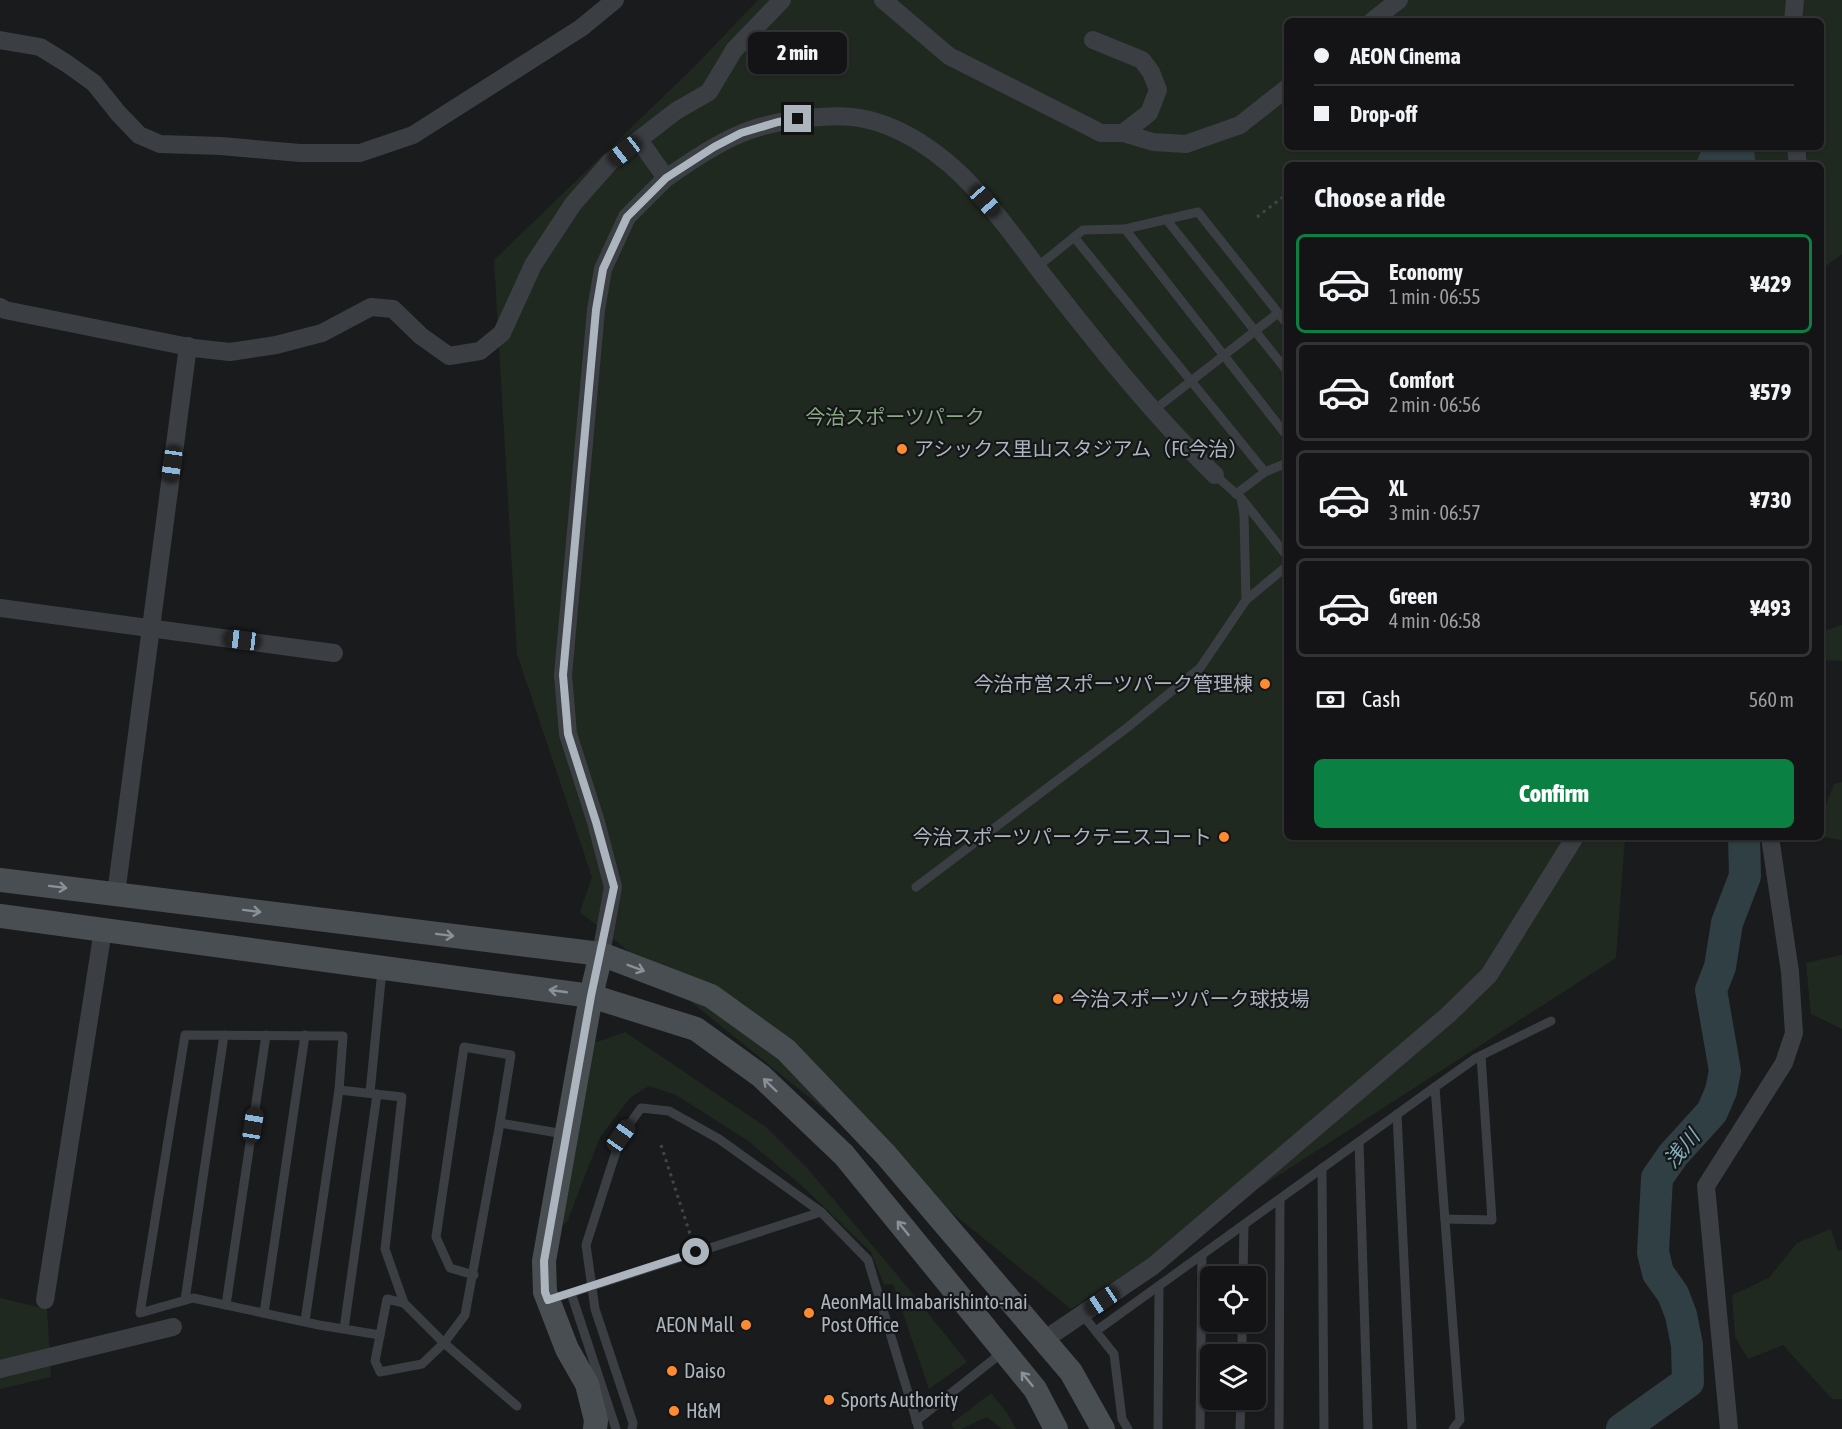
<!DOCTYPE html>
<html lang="en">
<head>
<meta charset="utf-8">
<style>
  :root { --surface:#141416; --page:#212123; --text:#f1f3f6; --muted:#9d9ea1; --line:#333335; --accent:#0b8043 }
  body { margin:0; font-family:"Asap Condensed","Noto Sans JP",sans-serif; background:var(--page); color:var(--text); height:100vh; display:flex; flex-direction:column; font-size:22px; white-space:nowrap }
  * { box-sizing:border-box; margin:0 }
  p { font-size:20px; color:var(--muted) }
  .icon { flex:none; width:33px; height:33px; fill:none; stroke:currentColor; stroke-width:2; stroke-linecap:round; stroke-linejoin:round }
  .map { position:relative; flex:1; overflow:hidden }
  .panel { position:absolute; left:1284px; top:162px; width:540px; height:678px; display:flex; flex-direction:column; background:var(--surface); border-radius:9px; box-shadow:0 2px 4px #0004,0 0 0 2px var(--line) }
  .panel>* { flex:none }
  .hud { position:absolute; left:1284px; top:18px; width:540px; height:132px; border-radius:9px; box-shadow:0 2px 4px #0004,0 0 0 2px var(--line); display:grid; align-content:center; height:132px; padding:0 30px; background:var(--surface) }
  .tools { position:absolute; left:1200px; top:1266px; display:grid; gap:12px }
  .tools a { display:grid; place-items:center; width:66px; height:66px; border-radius:9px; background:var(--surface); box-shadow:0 2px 4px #0004,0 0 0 2px var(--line); font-size:30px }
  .end { position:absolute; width:27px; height:27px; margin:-14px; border:8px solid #acb5bd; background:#111; box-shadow:0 0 0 3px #111 }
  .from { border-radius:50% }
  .bubble { position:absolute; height:42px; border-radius:9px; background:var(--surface); box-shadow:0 2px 4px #0004,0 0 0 2px var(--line); font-size:20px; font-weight:800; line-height:42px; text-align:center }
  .car { position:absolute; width:18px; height:36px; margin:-18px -9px; border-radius:8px; box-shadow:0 0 4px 2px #0007; background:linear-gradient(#222 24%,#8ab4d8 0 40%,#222 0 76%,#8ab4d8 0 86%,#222 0) }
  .hud b { display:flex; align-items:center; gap:21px; height:57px; font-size:22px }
  .hud b+b { border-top:2px solid var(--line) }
  .hud i { width:15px; height:15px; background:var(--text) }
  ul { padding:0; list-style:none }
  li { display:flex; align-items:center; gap:18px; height:99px; margin:0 12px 9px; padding:0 18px; border:3px solid var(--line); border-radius:9px }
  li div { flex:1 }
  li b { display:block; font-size:22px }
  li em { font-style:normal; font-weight:800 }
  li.on { border-color:var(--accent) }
  li>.icon { width:54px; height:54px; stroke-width:1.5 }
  h2 { padding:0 30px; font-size:27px; line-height:72px }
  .pay { display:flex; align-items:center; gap:15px; height:66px; padding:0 30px; font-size:22px }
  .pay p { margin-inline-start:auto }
  .cta { display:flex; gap:12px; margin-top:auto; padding:12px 30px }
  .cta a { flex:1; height:69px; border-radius:9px; background:var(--accent); color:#fff; font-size:24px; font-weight:800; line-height:69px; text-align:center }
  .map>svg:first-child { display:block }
  .green { fill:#202920 }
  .water { fill:#2f3f43 }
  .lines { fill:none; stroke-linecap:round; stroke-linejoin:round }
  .river { stroke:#2f3f43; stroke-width:32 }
  .path { stroke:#41454a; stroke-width:3; stroke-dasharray:3 4.5; stroke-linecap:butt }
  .lane { stroke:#3b3e43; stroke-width:9 }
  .street { stroke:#3b3e43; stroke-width:18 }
  .secondary { stroke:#494e53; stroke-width:24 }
  .oneway { stroke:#899198 }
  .route { stroke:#acb5bd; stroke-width:8 }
  .poi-dot { fill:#ff8b31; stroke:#151618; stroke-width:2 }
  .labels { text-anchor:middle; stroke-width:4.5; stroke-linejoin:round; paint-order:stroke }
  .park-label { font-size:20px; fill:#89aa82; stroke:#151618 }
  .poi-label { font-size:20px; fill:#acb5bd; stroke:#151618; text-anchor:start }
  .water-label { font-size:21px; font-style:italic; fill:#81adba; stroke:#151618 }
</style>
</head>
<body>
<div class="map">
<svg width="1842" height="1429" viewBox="0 0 1842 1429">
  <rect width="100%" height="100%" fill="#1a1b1d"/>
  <!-- green -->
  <g class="green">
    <polygon points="758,0 1842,0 1842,254 1826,266 1821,264 1821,165 1739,165 1733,147 1821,147 1821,21 1287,21 1287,147 1732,147 1725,165 1287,165 1287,837 1625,837 1616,958 1071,1309 580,912 592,877 517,654 494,260 696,65"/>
    <polygon points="1842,625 1842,661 1821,660 1821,632"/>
    <polygon points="1842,782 1842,840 1823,837 1821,818 1834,784"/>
    <polygon points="1842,955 1842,1029 1811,1014 1806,963"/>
    <polygon points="625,1032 766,1127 807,1168 899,1277 967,1362 929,1389 893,1284 884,1285 871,1252 802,1186 747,1140 676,1095 649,1086 630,1098 600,1137 567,1222 554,1230 591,1044"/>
    <polygon points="1831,1229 1838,1251 1842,1250 1842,1399 1832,1399 1783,1345 1748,1359 1735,1337 1732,1295 1769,1278 1797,1243"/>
    <polygon points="0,1298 47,1309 51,1377 0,1389"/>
    <polygon points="991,1393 1007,1413 1016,1429 1002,1429 987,1417 961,1429 954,1429 951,1424"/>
  </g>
  <!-- water -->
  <polygon class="water" points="1701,147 1754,147 1755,159 1758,165 1695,165 1700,154"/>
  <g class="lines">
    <!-- river -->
    <polyline class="river" points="1622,1429 1688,1382 1687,1345 1681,1315 1673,1294 1658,1273 1653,1252 1657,1178 1673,1155 1712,1112 1721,1091 1725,1071 1711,990 1720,967 1727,923 1745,876 1744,837"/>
    <!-- path -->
    <g class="path">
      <polyline points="1257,217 1287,194"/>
      <polyline points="661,1145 692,1240"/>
    </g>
    <!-- lane -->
    <g class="lane">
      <polyline points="1166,219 1287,371"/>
      <polyline points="1125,229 1198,212 1287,324"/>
      <polyline points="1074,237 1265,472"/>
      <polyline points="1037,267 1083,230 1125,229 1287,436"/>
      <polyline points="1154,410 1278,313"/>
      <polyline points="1215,475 1241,498 1244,515 1246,600 1287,566"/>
      <polyline points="1236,494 1265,472 1287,463"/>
      <polyline points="1242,499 1287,556"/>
      <polyline points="916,887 1128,727 1200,668 1246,600"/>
      <polyline points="1435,1087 1476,1058 1551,1021"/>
      <polyline points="339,1090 402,1097 385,1249 404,1303 444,1343 465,1315 500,1123 564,1134"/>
      <polyline points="370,1093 382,970"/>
      <polyline points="1397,1114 1412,1429"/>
      <polyline points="1359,1142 1368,1429"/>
      <polyline points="1322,1168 1324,1429"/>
      <polyline points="1445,1219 1492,1220 1481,1056"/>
      <polyline points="474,1275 450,1268 436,1237 464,1047 511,1055 500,1123"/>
      <polyline points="1243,1276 1244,1225"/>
      <polyline points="571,1293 821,1212"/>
      <polyline points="550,1299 571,1293 616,1429"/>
      <polyline points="185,1300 224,1035"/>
      <polyline points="404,1303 387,1299 375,1361 380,1372 422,1364 444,1343 517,1406"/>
      <polyline points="226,1305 266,1035"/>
      <polyline points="264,1313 305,1035"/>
      <polyline points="1082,1314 1114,1354 1122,1419 1128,1429"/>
      <polyline points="305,1321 339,1090 343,1036 185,1035 140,1313 193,1298 319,1325 380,1335"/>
      <polyline points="344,1329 377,1094"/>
      <polyline points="1096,1331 1435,1087 1460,1420 1453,1429"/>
      <polyline points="1242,1354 1242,1322"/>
      <polyline points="916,1421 1004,1351"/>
      <polyline points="632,1429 633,1423 595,1309 586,1245 621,1136 641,1108 669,1111 719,1139 821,1212 868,1260 919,1429"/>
      <polyline points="1158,1429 1159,1286"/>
      <polyline points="1200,1429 1202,1255"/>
      <polyline points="1240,1429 1241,1400"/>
      <polyline points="1279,1429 1280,1199"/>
    </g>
    <!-- street -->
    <g class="street">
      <polyline points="883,0 949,56 1101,133 1123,133 1149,113 1158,90 1151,72 1142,60 1093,40"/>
      <polyline points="1372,21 1399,0"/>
      <polyline points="1793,21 1795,0"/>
      <polyline points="0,40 40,47 66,63 94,83 118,113 139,135 160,144 221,146 300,153 360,153 413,135 581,28 615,0"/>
      <polyline points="1123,133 1153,142 1186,144 1240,125 1287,88"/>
      <polyline points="1796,147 1798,165"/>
      <path d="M666,178C690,162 714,145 740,134C758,126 778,122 798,119C816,117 834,115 852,117C899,122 944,155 975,189C1000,216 1021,246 1043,275C1097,344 1152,414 1215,475"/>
      <polyline points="0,307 5,310 194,348 230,352 276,345 322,333 371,307 393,309 421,336 449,356 480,351 502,333 533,265 573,204 610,162 676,111 709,92 734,50 782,0"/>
      <polyline points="0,608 334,653"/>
      <polyline points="116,894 188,346"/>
      <polyline points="601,954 613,887 596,822 568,734 563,675 596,310 603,269 627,217 666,178 639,140"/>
      <polyline points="45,1300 103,930"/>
      <polyline points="1044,1340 1153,1266 1448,1015 1489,975 1575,837"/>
      <polyline points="0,1369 173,1327"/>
      <polyline points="1729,1429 1706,1186 1784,1063 1794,1033 1790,972 1770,837"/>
    </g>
    <!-- secondary -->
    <g class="secondary">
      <polyline points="0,880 601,954 711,996 786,1050 886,1155 1071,1372 1103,1429"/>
      <polyline points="0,916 591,996 696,1029 761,1076 844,1155 1035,1389 1056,1429"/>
      <polyline points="595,1429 596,1420 587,1384 567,1349 545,1292 544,1261 591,996 601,954"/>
    </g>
  </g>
  <!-- one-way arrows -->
  <defs><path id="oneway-shaft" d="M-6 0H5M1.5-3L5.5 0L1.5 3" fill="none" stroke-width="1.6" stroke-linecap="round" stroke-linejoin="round" transform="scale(1.5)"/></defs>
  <g class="oneway">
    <use href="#oneway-shaft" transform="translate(58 887) rotate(7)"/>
    <use href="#oneway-shaft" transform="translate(252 911) rotate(7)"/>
    <use href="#oneway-shaft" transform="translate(445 935) rotate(7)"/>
    <use href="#oneway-shaft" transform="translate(636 968) rotate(21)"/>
    <use href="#oneway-shaft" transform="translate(558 991) rotate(-172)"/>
    <use href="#oneway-shaft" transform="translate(770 1085) rotate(-136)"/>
    <use href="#oneway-shaft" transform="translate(903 1228) rotate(-129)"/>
    <use href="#oneway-shaft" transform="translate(1027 1379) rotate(-129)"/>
  </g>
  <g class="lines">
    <!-- route -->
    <polyline class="route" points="696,1252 548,1300 545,1292 544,1261 591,996 614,887 596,822 568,734 563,675 596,310 603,269 627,217 666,178 714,147 741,133 778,122 798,119"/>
  </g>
  <!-- markers -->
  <g class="poi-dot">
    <circle cx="902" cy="449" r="6"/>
    <circle cx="1265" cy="684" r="6"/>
    <circle cx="1224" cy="837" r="6"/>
    <circle cx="1058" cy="999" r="6"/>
    <circle cx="809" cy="1313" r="6"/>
    <circle cx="746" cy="1325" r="6"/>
    <circle cx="672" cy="1371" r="6"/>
    <circle cx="829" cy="1400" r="6"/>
    <circle cx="674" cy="1411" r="6"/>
  </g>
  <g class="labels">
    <!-- park labels -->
    <g class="park-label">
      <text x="895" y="424">今治スポーツパーク</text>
    </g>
    <!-- poi labels -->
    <g class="poi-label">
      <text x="914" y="456">アシックス里山スタジアム（FC今治）</text>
      <text x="1253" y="691" text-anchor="end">今治市営スポーツパーク管理棟</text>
      <text x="1212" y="844" text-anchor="end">今治スポーツパークテニスコート</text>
      <text x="1070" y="1006">今治スポーツパーク球技場</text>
      <text x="821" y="1309">AeonMall Imabarishinto-nai<tspan x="821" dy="23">Post Office</tspan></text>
      <text x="734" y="1332" text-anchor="end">AEON Mall</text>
      <text x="684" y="1378">Daiso</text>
      <text x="841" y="1407">Sports Authority</text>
      <text x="686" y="1418">H&amp;M</text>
    </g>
    <!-- water labels -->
    <g class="water-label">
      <text transform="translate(1682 1149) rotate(-50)" y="7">浅川</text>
    </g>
  </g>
</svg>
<div class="tools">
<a><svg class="icon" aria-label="locate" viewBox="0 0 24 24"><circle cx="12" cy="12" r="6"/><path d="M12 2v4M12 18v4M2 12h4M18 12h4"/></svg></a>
<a><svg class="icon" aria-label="layers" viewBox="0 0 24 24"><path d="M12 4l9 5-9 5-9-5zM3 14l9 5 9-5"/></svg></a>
</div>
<i class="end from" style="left:696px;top:1252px"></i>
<i class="end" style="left:798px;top:119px"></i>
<div class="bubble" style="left:748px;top:32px;width:99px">2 min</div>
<i class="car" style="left:625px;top:151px;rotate:232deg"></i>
<i class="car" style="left:985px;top:201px;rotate:139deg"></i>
<i class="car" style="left:172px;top:464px;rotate:188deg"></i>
<i class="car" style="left:242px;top:640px;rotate:277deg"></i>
<i class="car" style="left:253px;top:1125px;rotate:9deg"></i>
<i class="car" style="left:621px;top:1136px;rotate:35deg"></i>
<i class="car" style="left:1102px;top:1301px;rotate:236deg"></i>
<div class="hud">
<b><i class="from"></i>AEON Cinema</b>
<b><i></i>Drop-off</b>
</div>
<section class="panel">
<h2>Choose a ride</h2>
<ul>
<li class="on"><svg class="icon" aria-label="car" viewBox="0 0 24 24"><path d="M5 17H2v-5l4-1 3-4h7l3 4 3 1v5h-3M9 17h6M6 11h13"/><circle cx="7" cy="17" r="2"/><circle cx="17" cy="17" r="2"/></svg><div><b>Economy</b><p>1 min · 06:55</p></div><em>¥429</em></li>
<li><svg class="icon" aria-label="car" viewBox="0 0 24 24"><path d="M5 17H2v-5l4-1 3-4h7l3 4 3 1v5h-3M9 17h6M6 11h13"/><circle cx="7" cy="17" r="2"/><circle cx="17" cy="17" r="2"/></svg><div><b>Comfort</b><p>2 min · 06:56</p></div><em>¥579</em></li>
<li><svg class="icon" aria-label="car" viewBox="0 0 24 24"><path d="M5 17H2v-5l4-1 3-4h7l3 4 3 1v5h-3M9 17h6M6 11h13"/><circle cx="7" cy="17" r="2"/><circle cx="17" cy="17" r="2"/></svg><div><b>XL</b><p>3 min · 06:57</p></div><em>¥730</em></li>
<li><svg class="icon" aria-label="car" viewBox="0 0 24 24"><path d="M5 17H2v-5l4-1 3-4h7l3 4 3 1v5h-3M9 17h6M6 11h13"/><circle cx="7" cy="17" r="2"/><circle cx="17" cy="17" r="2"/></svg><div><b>Green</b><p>4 min · 06:58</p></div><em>¥493</em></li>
</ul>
<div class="pay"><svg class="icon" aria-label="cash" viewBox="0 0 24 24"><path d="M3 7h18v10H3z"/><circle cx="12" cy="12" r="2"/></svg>Cash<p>560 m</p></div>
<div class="cta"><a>Confirm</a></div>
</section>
</div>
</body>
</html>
